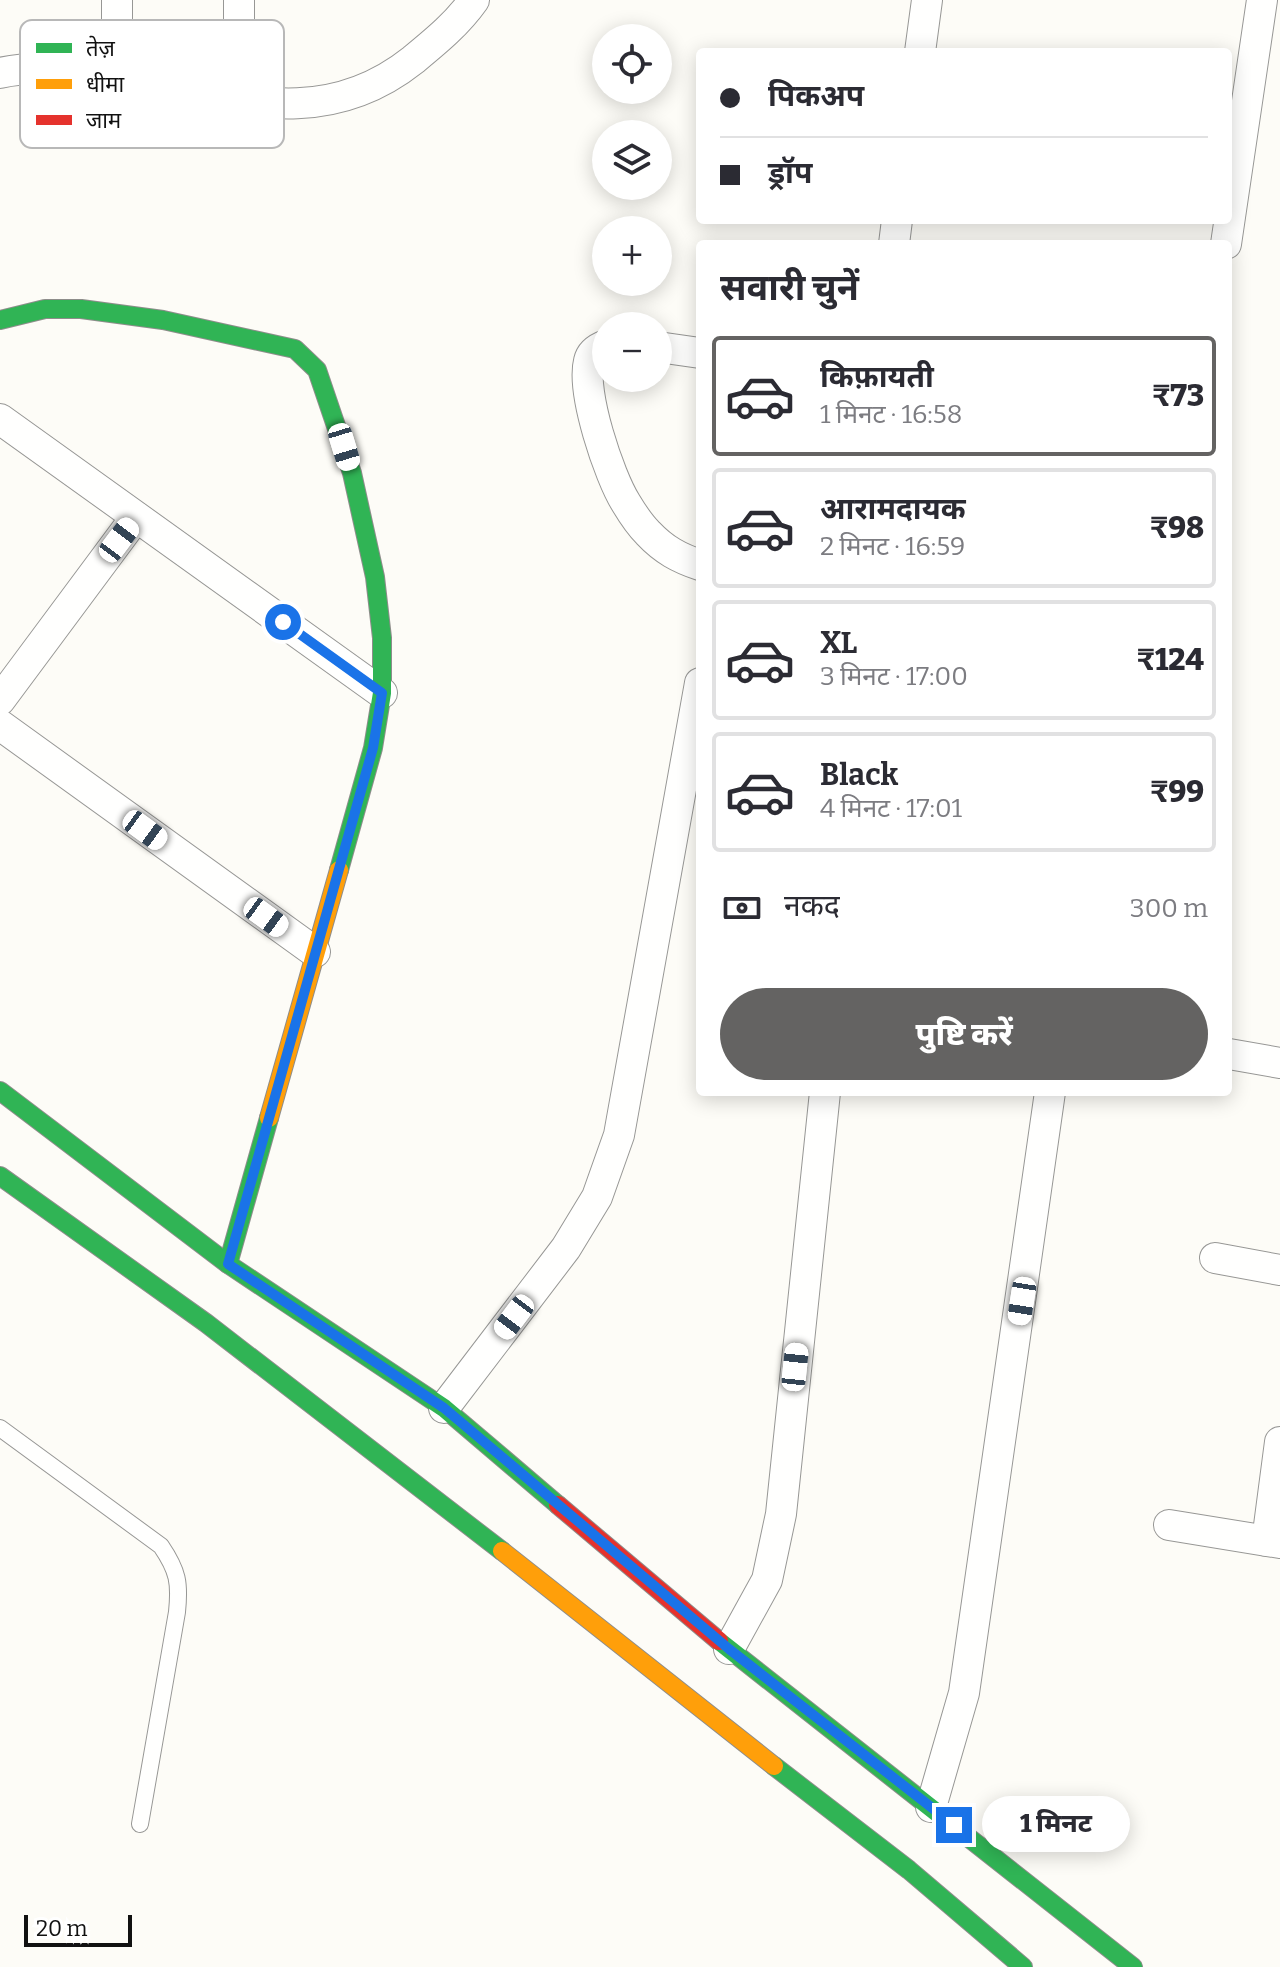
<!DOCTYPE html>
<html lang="hi">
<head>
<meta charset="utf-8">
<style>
  :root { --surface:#fff; --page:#f7f7f7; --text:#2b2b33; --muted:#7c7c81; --line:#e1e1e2; --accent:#646362 }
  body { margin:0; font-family:Bitter,"Noto Sans Devanagari",serif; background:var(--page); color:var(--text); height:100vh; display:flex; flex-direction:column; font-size:30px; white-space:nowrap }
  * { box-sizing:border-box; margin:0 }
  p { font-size:26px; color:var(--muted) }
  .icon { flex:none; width:44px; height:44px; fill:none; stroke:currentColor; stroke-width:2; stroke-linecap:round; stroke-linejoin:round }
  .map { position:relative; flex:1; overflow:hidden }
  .drawer { position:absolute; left:696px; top:240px; width:536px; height:856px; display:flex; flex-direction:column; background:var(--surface); border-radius:8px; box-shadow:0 4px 20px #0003 }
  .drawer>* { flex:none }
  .top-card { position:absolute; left:696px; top:48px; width:536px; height:176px; border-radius:8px; box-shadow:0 4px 20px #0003; display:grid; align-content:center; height:176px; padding:0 24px; background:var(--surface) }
  .fabs { position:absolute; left:592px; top:24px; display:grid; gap:16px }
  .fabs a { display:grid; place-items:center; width:80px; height:80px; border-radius:50%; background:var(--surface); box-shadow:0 4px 20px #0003; font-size:40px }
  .scale { position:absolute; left:24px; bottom:20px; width:108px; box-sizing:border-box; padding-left:8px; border:4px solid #111; border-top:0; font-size:22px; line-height:28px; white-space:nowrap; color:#111; -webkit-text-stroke:6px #fff; paint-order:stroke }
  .end { position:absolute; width:36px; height:36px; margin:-18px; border:10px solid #1a73e8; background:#fff; box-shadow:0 0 0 4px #fff }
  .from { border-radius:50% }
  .bubble { position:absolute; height:56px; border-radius:28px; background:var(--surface); box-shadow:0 4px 20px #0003; font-size:26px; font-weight:800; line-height:56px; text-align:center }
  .car { position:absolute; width:24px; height:48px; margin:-24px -12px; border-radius:10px; box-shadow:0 0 6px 2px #0007; background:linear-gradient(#fff 24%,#345 0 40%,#fff 0 76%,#345 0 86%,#fff 0) }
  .top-card b { display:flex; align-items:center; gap:28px; height:76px; font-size:30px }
  .top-card b+b { border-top:2px solid var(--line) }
  .top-card i { width:20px; height:20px; background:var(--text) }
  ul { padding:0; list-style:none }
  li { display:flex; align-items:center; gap:24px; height:120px; margin:0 16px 12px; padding:0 8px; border:4px solid var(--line); border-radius:8px }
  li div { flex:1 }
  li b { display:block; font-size:30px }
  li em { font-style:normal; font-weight:800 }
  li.selected { border-color:var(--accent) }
  li>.icon { width:72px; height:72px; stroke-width:1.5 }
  h2 { padding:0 24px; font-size:36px; line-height:96px }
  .pay { display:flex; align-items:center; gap:20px; height:88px; padding:0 24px; font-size:30px }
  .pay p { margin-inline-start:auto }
  .button { display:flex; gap:16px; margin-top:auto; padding:16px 24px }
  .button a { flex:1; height:92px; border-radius:48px; background:var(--accent); color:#fff; font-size:32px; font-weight:800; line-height:92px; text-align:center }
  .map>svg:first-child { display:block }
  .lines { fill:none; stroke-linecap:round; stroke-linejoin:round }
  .lane-casing { stroke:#979795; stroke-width:18 }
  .street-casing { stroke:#979795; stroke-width:32 }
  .fast-casing { stroke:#8e8d8b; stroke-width:20 }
  .slow-casing { stroke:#8e8d8b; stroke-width:20 }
  .jam-casing { stroke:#8e8d8b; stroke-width:20 }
  .lane { stroke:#fffffe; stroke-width:16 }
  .street { stroke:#fffffe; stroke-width:30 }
  .fast { stroke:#30b455; stroke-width:18 }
  .slow { stroke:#ff9f0a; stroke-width:18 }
  .jam { stroke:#e5322d; stroke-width:18 }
  .route { stroke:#1a73e8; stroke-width:10 }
  .key { fill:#fff; stroke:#b8b8b8; stroke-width:2 }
  .key-label { font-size:22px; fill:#111 }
</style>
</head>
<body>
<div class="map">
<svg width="1280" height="1967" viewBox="0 0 1280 1967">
  <rect width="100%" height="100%" fill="#fdfcf7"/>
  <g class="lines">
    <!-- lane casing -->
    <g class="lane-casing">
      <path id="lane" d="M0,1428L161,1546C178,1571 180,1583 177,1612L140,1824"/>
    </g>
    <!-- street casing -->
    <g class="street-casing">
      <g id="street">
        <polyline points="239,0 239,98"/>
        <polyline points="920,52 927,0"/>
        <path d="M0,73C30,66 60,69 91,73C207,85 310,142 413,60C436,41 457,24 474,0"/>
        <polyline points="117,75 117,0"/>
        <polyline points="894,244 897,220"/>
        <polyline points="1226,244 1262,0"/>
        <path d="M606,345C598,348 591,352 589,361C581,392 609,476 626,503C632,513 640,525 648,533C664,550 679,558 700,565"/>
        <polyline points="658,347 700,353"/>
        <polyline points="0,419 382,693"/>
        <polyline points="0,700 136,517"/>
        <polyline points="0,725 315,952"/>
        <polyline points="1229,1054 1280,1063"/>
        <polyline points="1215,1258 1280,1270"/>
        <polyline points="444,1408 566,1248 597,1197 619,1135 700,683"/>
        <polyline points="1169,1525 1280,1543"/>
        <polyline points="1267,1541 1280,1442"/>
        <polyline points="729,1649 767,1580 781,1514 825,1092"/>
        <polyline points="931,1807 964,1693 1050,1092"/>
      </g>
    </g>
    <!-- fast casing -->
    <g class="fast-casing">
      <g id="fast">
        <polyline points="0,320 45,309 81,309 163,320 295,349 317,370 352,473 375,577 382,638 382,693 373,748 339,870"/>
        <polyline points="0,1091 228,1264 444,1408 558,1505"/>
        <polyline points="0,1176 206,1323 502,1551"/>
        <polyline points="228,1264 269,1118"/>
        <polyline points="719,1641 1133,1967"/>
        <polyline points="774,1766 909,1870 1023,1967"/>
      </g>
    </g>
    <!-- slow casing -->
    <g class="slow-casing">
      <g id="slow">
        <polyline points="269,1118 339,870"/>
        <polyline points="502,1551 774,1766"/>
      </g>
    </g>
    <!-- jam casing -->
    <g class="jam-casing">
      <polyline id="jam" points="558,1505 719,1641"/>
    </g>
    <!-- lane -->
    <use href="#lane" class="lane"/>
    <!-- street -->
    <use href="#street" class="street"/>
    <!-- fast -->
    <use href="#fast" class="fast"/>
    <!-- slow -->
    <use href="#slow" class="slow"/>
    <!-- jam -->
    <use href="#jam" class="jam"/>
  </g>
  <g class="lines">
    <!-- route -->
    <polyline class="route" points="283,622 382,693 373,748 228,1264 444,1408 729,1649 954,1825"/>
  </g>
  <!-- legend -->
  <rect x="20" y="20" width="264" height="128" rx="12" class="key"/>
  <rect x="36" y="43" width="36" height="10" fill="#30b455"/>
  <rect x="36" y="79" width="36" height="10" fill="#ff9f0a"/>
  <rect x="36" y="115" width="36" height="10" fill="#e5322d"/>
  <g class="key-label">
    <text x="86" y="56">तेज़</text>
    <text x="86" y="92">धीमा</text>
    <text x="86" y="128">जाम</text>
  </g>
</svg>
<div class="fabs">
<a><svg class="icon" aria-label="locate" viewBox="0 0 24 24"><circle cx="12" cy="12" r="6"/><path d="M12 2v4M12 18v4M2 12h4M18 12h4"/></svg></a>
<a><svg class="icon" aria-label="layers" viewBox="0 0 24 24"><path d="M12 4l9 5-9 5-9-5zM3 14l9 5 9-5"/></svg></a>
<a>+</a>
<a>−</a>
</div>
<div class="scale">20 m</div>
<i class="end from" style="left:283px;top:622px"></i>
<i class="end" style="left:954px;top:1825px"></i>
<div class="bubble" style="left:982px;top:1796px;width:148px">1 मिनट</div>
<i class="car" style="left:344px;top:447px;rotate:163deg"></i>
<i class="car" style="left:119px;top:540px;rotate:37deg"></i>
<i class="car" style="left:145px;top:830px;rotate:126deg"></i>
<i class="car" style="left:266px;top:917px;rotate:126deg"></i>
<i class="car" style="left:1022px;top:1301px;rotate:189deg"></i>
<i class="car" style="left:514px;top:1317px;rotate:217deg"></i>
<i class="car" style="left:795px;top:1367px;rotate:6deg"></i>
<div class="top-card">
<b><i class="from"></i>पिकअप</b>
<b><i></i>ड्रॉप</b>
</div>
<section class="drawer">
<h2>सवारी चुनें</h2>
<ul>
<li class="selected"><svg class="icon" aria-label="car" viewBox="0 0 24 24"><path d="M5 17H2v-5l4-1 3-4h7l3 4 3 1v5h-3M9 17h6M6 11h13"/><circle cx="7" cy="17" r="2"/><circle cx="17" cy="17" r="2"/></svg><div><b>किफ़ायती</b><p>1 मिनट · 16:58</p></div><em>₹73</em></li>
<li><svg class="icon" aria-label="car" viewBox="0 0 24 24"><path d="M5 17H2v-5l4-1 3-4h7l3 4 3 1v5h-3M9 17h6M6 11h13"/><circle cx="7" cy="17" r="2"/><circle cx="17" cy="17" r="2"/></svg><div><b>आरामदायक</b><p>2 मिनट · 16:59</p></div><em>₹98</em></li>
<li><svg class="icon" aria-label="car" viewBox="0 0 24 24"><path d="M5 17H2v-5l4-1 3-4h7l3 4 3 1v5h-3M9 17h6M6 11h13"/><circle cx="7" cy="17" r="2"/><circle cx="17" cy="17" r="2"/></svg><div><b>XL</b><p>3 मिनट · 17:00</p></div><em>₹124</em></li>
<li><svg class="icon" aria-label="car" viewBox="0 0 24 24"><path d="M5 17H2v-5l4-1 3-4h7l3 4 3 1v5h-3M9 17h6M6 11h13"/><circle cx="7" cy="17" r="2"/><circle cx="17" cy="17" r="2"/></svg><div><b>Black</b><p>4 मिनट · 17:01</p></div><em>₹99</em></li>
</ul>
<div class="pay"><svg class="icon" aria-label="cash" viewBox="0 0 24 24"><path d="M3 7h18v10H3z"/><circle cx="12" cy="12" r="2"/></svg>नकद<p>300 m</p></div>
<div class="button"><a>पुष्टि करें</a></div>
</section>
</div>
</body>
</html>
